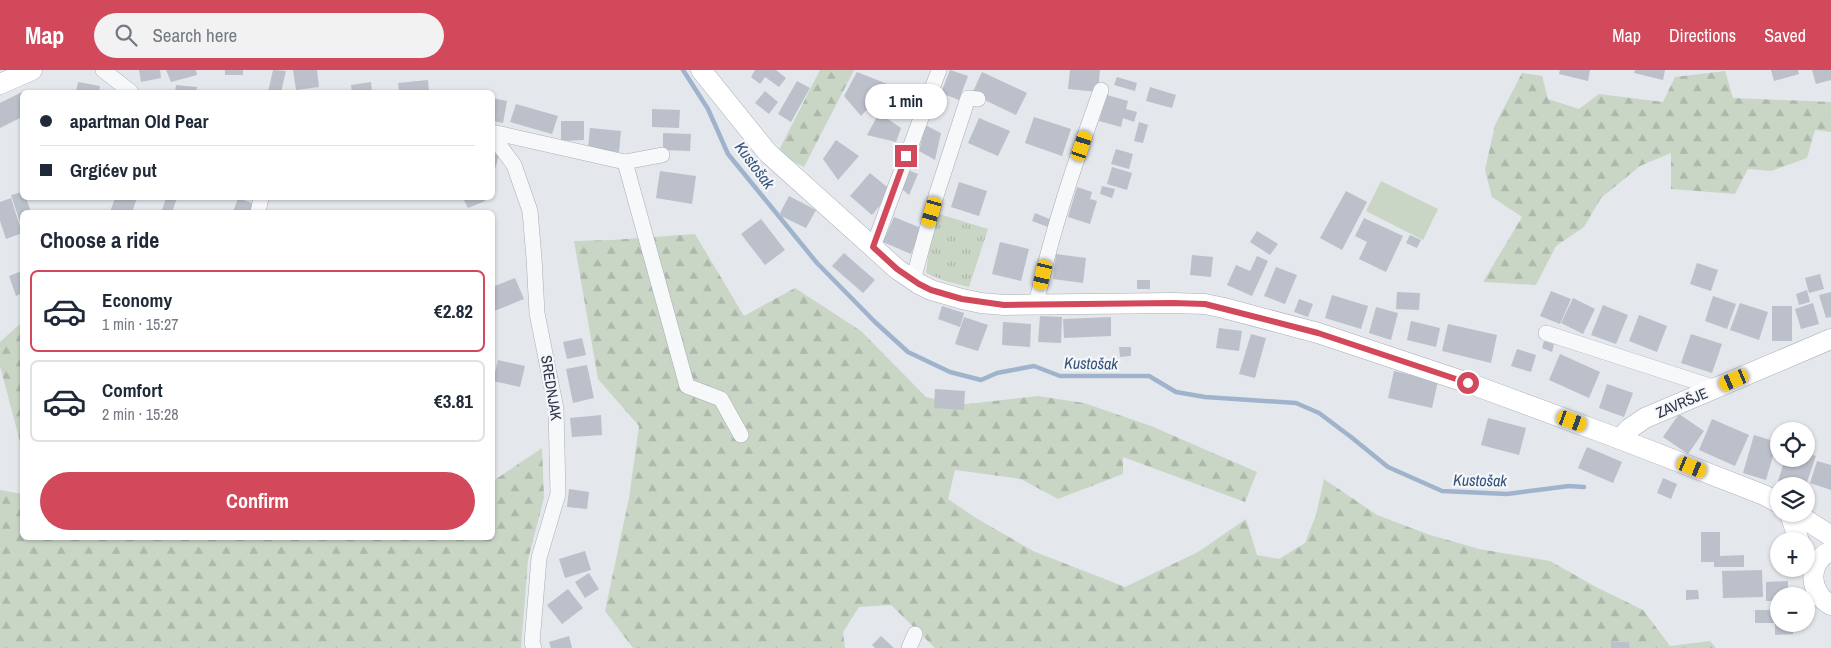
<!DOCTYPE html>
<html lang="en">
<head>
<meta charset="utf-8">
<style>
  :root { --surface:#fff; --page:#f2f2f3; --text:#1f2937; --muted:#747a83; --line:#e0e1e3; --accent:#d1495b }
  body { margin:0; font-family:"Archivo Narrow",sans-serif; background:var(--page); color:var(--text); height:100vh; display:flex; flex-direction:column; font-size:19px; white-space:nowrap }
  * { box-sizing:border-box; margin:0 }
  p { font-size:16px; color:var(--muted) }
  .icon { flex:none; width:28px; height:28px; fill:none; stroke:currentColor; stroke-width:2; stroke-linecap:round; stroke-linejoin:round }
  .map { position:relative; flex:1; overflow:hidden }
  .sheet { position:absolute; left:20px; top:140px; width:475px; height:330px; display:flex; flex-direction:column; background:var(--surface); border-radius:8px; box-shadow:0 1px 4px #0004 }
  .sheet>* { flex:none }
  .top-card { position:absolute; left:20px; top:20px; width:475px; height:110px; border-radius:8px; box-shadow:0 1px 4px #0004; display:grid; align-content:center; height:110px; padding:0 20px; background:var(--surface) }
  .fabs { position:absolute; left:1770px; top:352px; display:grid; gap:10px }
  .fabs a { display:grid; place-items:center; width:45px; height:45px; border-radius:50%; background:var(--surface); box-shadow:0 1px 4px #0004; font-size:25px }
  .end { position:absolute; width:22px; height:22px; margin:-11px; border:6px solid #d1495b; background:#fff; box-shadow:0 0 0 2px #fff }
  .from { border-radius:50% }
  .bubble { position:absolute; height:35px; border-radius:18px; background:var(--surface); box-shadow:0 1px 4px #0004; font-size:16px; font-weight:700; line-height:35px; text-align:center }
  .car { position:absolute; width:15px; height:30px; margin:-15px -8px; border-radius:6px; box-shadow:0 0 4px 1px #0007; background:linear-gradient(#f5c518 24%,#345 0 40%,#f5c518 0 76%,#345 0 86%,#f5c518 0) }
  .top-card b { display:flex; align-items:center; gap:18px; height:48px; font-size:19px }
  .top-card b+b { border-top:1px solid var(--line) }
  .top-card i { width:12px; height:12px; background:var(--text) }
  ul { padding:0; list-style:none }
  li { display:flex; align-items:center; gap:15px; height:82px; margin:0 10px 8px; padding:0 10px; border:2px solid var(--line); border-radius:8px }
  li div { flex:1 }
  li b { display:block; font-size:19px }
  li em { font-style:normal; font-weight:700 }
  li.active { border-color:var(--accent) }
  li>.icon { width:45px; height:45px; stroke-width:1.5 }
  h2 { padding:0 20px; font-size:22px; line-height:60px }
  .action { display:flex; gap:10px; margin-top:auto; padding:10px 20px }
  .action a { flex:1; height:58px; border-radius:30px; background:var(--accent); color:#fff; font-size:20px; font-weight:700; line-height:58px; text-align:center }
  header { display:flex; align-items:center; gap:30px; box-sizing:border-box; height:70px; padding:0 25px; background:var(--accent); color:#fff }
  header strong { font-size:24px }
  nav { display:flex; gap:28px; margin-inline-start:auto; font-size:18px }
  .search { width:350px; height:45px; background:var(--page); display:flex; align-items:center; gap:12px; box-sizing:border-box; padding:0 18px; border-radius:28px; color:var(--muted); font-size:19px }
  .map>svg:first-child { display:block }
  .grass { fill:url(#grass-tufts) }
  .forest { fill:url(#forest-firs) }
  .pitch { fill:#c9d6c5 }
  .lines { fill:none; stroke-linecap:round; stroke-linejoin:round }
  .stream { stroke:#9fb4cc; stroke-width:4.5 }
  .building { fill:#bbc0ca }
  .street-casing { stroke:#a9aeb7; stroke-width:16 }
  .secondary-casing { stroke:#a9aeb7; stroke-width:21 }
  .street { stroke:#f7f8fa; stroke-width:15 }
  .secondary { stroke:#fff; stroke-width:20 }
  .route { stroke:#d1495b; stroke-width:6 }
  .labels { text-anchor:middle; stroke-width:4.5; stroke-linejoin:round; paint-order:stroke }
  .street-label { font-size:15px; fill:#2b3445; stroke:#f4f6f9 }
  .water-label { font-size:16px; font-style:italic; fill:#34527a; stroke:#f4f6f9 }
</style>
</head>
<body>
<header>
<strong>Map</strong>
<div class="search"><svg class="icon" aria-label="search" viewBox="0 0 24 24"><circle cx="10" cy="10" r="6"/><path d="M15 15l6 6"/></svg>Search here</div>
<nav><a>Map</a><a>Directions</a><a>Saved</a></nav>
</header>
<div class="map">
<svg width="1831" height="578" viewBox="0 0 1831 578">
  <defs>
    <pattern id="grass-tufts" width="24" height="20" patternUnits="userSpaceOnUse" patternTransform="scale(1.25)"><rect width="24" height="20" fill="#c9d6c5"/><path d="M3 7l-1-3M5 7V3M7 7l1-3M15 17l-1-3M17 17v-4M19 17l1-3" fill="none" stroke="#adb8ab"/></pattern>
    <pattern id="forest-firs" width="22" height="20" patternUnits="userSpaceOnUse" patternTransform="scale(1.25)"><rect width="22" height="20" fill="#c9d6c5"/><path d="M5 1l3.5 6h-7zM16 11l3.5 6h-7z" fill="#adb8ab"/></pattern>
  </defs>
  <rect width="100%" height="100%" fill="#e4e7ec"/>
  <!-- grass -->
  <polygon class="grass" points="939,144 988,159 969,217 945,211 926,203 930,173"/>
  <!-- forest -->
  <g class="forest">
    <polygon points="820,0 854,0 804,97 777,84"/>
    <polygon points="1725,1 1733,28 1831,32 1831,62 1815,60 1807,88 1771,101 1748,99 1735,124 1671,119 1671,83 1640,96 1601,128 1584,157 1556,176 1536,215 1483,212 1522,147 1492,127 1485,100 1495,55 1522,3 1542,6 1548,29 1579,39 1599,24 1663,32 1675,7"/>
    <polygon points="695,164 744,246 795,218 861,261 926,327 959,335 1038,326 1084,333 1151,356 1257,402 1245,432 1123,387 1123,404 1058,429 1021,409 955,400 948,429 976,448 1033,481 1125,517 1198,482 1246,449 1257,485 1279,489 1305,473 1316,445 1324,409 1377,445 1427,464 1479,479 1550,491 1596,517 1643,540 1670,576 1710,571 1716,578 935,578 891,535 859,537 843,562 845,578 633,578 605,541 629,428 639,356 598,309 574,171 612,170"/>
    <polygon points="22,252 22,379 0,296 0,272"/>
    <polygon points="542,378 544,428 528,490 521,578 0,578 0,420 22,424 22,468 492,468 493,411"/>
  </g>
  <!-- pitch -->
  <polygon class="pitch" points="1381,111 1438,139 1423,170 1366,141"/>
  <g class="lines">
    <!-- stream -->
    <polyline class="stream" points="683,0 708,39 728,84 817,193 875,252 908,282 950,302 981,310 997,303 1034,296 1060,306 1149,306 1176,322 1205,327 1296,333 1319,343 1351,367 1388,397 1442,421 1507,424 1569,416 1584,417"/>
  </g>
  <!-- building -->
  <g class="building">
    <polygon points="139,0 160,0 161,8 141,12"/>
    <polygon points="166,0 196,0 197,5 171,12"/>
    <rect x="225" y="0" width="18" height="5"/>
    <polygon points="273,0 286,1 281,22 268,22"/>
    <polygon points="293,0 317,0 319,17 296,20"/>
    <polygon points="755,0 776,0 786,8 779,17 765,7 760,14 751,7"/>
    <polygon points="950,0 968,6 959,30 941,23"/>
    <polygon points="1070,0 1100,0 1098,22 1068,19"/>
    <polygon points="1560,0 1590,0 1588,11 1559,4"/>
    <polygon points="1635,0 1665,0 1663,10 1634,3"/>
    <polygon points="1771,0 1798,0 1799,4 1774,11"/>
    <polygon points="1812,0 1831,0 1831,10 1816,14"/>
    <polygon points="857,2 890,15 861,46 844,26"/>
    <polygon points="982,2 1027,23 1016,45 972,24"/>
    <polygon points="1117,7 1137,13 1135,21 1114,15"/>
    <polygon points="428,10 429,22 399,22 398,13"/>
    <polygon points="797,11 810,18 791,52 778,44"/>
    <polygon points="78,12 100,16 99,22 76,22"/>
    <polygon points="371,12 372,22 352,22 351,15"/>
    <polygon points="176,15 197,17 196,22 175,22"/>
    <polygon points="1150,17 1176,25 1172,38 1146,31"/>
    <polygon points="765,21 778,32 769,44 755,33"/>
    <polygon points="22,22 22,47 0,58 0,33"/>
    <polygon points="1107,25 1128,31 1126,39 1137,42 1134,52 1123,48 1121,57 1099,51"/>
    <polygon points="492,28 507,31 503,53 492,51"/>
    <polygon points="516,34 558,46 552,64 510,52"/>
    <polygon points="652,39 680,40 679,58 652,57"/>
    <polygon points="879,43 901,58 896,72 867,65"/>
    <polygon points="1034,47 1071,59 1062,86 1025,73"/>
    <polygon points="979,48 1010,61 998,86 968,73"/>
    <polygon points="561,51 584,51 584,70 561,71"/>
    <polygon points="1139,52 1148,55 1143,73 1134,71"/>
    <polygon points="925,55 941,63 935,90 919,81"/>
    <polygon points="590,58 621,61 619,82 588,79"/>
    <polygon points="663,63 691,64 690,81 663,80"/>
    <polygon points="836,70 859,86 838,110 823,89"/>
    <polygon points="1116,79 1133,84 1129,99 1111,94"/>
    <polygon points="492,83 499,85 493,106 492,105"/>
    <polygon points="1112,97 1132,103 1127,120 1107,114"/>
    <polygon points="905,99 918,104 909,125 898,116"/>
    <polygon points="660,101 696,106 692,134 656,128"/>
    <polygon points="870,103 892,121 872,145 850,126"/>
    <polygon points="959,112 987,121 979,146 951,137"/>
    <polygon points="1102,116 1115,119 1112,128 1100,124"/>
    <polygon points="1077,117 1092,122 1090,129 1097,131 1090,154 1068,147"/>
    <polygon points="1346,121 1367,132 1342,180 1320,168"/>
    <polygon points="22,122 22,128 26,128 31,142 22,142 22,151 20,152 11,125"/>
    <polygon points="789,126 816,140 806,158 779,145"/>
    <polygon points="11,128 22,163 6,169 0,151 0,132"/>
    <polygon points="115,128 137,128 132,142 110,142"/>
    <polygon points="166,128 177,128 172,142 162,140"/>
    <polygon points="238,128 257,135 254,142 233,142"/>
    <polygon points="463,128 484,128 485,131 468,138"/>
    <polygon points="1035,143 1052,150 1048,157 1032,151"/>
    <polygon points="894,147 921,158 911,184 883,172"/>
    <polygon points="1364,148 1403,166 1386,202 1359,189 1367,172 1355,166"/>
    <polygon points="761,149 785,180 765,195 741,164"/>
    <polygon points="1257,161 1278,174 1270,185 1250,172"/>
    <polygon points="1410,165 1421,170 1417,178 1406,173"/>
    <polygon points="1000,172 1029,179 1021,211 992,204"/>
    <polygon points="844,183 875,210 863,223 832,196"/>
    <polygon points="1056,184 1086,188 1083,213 1053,209"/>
    <polygon points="1192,185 1213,187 1211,207 1190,205"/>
    <polygon points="1257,186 1268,191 1252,226 1227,215 1236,195 1250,201"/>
    <polygon points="1697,193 1718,200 1711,221 1690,214"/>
    <polygon points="1276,197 1297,205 1285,234 1264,226"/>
    <polygon points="22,201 22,223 16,226 9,206"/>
    <polygon points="1820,204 1824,219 1809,223 1805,208"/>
    <polygon points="515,208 524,229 492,242 492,217"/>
    <rect x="1137" y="210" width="13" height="9"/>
    <polygon points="1807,220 1810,232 1799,235 1796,224"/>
    <polygon points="1551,221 1571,229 1560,254 1540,246"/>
    <polygon points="1397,222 1420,223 1419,240 1396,239"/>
    <polygon points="1831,222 1831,247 1826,248 1819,225"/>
    <polygon points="1332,225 1368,236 1361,259 1325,248"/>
    <polygon points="1713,226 1736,234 1727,259 1705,251"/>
    <polygon points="1573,228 1595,239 1583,264 1561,253"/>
    <polygon points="1299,229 1313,234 1308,247 1294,242"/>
    <polygon points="1740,233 1768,242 1759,270 1730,260"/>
    <polygon points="1813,233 1819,254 1801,259 1795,239"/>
    <polygon points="1603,235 1628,245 1616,274 1591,265"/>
    <polygon points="942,236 964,243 960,257 938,249"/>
    <rect x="1772" y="236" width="20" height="35"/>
    <polygon points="1376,237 1398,243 1391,270 1369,263"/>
    <polygon points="1639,245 1667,256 1657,282 1629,271"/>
    <polygon points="1040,246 1062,247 1061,273 1038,272"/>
    <polygon points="964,247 988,255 978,281 955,274"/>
    <polygon points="1111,247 1111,266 1064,268 1063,249"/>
    <polygon points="1411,251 1440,258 1436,277 1407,270"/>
    <polygon points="1003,252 1031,254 1030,277 1002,275"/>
    <polygon points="1448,254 1497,265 1491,293 1442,281"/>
    <polygon points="1219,258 1242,261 1239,281 1216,278"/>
    <polygon points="1251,264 1266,268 1255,308 1239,304"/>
    <polygon points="1691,264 1722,274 1712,303 1681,293"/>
    <polygon points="582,268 586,285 567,289 563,272"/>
    <polygon points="1544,271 1554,274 1552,282 1542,278"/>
    <polygon points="1119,277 1131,277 1131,286 1120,287"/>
    <polygon points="1517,279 1536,285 1531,302 1511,296"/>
    <polygon points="1560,284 1600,302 1589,328 1549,310"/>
    <polygon points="498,290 525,296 520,317 493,311"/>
    <polygon points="587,295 594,328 573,333 566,299"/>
    <polygon points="1394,301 1438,311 1432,338 1388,328"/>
    <polygon points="1607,314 1633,323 1624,347 1599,338"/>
    <polygon points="935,319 965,321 964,340 934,338"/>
    <polygon points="1679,344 1704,361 1688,384 1663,367"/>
    <polygon points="601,345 602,365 572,367 570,348"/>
    <polygon points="1488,348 1526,358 1519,385 1481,375"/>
    <polygon points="1712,349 1749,365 1735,396 1699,380"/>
    <polygon points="1754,365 1777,372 1766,410 1743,403"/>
    <polygon points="1587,377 1622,392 1613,413 1578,398"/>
    <polygon points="1806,383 1816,386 1807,412 1795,407 1792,416 1778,411 1784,392 1799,397 1802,389 1806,389"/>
    <polygon points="1817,391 1831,395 1831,420 1810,413"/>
    <polygon points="1663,408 1677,414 1671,429 1657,423"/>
    <polygon points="569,419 589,422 587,439 567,437"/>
    <polygon points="1701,462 1720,462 1720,486 1744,485 1744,497 1714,497 1714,492 1701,492"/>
    <polygon points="585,481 591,500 565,508 559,489"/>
    <polygon points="1762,500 1763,527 1723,528 1722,501"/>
    <polygon points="589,503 599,519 585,528 575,512"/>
    <polygon points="1788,511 1788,526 1779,526 1779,531 1766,531 1766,512"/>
    <polygon points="568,519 583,538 562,554 547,535"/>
    <polygon points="1686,520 1698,520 1699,529 1686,530"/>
    <polygon points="1755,540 1779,540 1779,554 1793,554 1793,564 1775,565 1775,553 1755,553"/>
    <polygon points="569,566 572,578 551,578 549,572"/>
    <polygon points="881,566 894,578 875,578 872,575"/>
    <rect x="1611" y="572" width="18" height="6"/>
  </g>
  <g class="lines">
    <!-- street casing -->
    <g class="street-casing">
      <g id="street">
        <polyline points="103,0 131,22"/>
        <polyline points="492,62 625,92 662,85"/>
        <polyline points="492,65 514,95 530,141 534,188 537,243 556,339 558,424 539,488 532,573 534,578"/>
        <polyline points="625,92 687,316 721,329 741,365"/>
        <polyline points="258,142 261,128"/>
        <polyline points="873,177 939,0"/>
        <polyline points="913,210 937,123 968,28 978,29"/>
        <path d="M1036,235C1051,162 1076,90 1101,20"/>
        <polyline points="1546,263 1716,318"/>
        <polyline points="909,578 915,564"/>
      </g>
    </g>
    <!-- secondary casing -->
    <g class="secondary-casing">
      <g id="secondary">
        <polyline points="701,0 767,82 897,199 919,214 931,220 962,229 981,233 1004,235 1173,233 1205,234 1224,238 1318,263 1468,313 1620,369 1764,425 1779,433"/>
        <polyline points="0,14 32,0"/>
        <polyline points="1620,369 1629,359 1645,348 1831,269"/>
        <polyline points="1790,444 1799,471"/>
        <polyline points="1797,444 1831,466"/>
        <path d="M1831,481C1806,492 1809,524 1831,535"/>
      </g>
    </g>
    <!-- street -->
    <use href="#street" class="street"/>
    <!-- secondary -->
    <use href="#secondary" class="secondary"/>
  </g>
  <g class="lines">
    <!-- route -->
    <polyline class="route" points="906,86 873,177 897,199 919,214 931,220 962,229 1004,235 1173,233 1205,234 1318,263 1468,313"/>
  </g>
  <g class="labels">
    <!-- street labels -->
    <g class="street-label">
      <text transform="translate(551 318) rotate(81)" y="5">SREDNJAK</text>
      <text transform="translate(1682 333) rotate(-23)" y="5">ZAVRŠJE</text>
    </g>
    <!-- water labels -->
    <g class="water-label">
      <text transform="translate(755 95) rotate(53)" y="6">Kustošak</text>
      <text transform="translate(1091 293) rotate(1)" y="6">Kustošak</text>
      <text transform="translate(1480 410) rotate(1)" y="6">Kustošak</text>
    </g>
  </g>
</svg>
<div class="fabs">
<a><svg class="icon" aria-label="locate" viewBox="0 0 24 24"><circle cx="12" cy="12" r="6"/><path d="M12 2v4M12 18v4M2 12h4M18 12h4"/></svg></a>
<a><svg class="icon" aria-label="layers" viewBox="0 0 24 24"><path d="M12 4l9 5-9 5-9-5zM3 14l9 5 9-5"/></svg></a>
<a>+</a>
<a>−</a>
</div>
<i class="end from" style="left:1468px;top:313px"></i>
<i class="end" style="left:906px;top:86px"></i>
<div class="bubble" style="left:865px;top:14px;width:82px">1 min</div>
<i class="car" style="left:1082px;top:76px;rotate:18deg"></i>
<i class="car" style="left:932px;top:142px;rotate:196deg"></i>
<i class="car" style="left:1043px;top:205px;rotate:193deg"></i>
<i class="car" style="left:1734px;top:310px;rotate:247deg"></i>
<i class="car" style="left:1572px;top:351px;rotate:110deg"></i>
<i class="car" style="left:1692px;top:397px;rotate:112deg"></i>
<div class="top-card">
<b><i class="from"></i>apartman Old Pear</b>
<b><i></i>Grgićev put</b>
</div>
<section class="sheet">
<h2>Choose a ride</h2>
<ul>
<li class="active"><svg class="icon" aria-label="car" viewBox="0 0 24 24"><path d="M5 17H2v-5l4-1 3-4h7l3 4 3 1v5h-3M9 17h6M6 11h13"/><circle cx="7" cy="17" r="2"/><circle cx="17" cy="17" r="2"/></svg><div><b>Economy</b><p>1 min · 15:27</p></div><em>€2.82</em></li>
<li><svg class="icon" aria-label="car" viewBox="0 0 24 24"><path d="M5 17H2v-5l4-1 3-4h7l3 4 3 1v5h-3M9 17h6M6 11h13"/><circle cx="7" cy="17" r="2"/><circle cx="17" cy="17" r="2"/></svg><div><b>Comfort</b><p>2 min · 15:28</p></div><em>€3.81</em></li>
</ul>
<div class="action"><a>Confirm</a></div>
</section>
</div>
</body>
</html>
